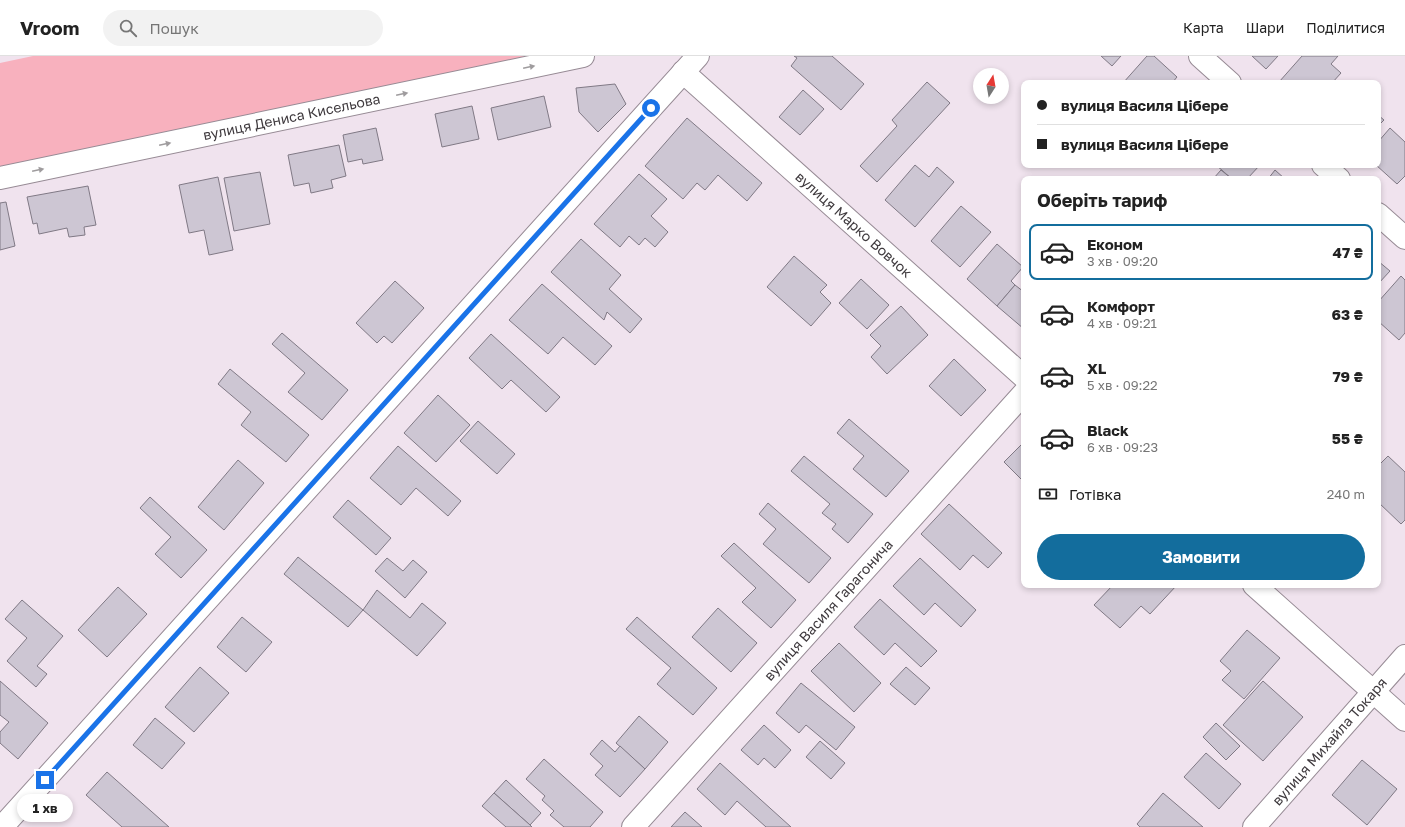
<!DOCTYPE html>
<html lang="uk">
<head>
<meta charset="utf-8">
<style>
  :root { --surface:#fff; --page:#f2f2f2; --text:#222; --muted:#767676; --line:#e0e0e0; --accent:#136d9d }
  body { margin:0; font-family:"Golos Text",sans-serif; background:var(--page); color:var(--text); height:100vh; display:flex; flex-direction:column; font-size:15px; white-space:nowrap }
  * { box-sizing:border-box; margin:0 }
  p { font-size:13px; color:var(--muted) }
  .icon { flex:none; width:22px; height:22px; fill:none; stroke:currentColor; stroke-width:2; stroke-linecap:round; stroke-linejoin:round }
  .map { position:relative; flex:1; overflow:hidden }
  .sheet { position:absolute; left:1021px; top:120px; width:360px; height:412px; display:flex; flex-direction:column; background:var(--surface); border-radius:8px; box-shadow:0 2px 6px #0003 }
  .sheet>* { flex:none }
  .guide { position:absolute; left:1021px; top:24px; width:360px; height:88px; border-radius:8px; box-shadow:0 2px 6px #0003; display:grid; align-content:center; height:88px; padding:0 16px; background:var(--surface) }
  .needle { width:26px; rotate:11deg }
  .tools { position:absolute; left:973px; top:12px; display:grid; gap:8px }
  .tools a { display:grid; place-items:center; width:36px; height:36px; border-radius:50%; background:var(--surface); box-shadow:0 2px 6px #0003; font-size:20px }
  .end { position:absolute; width:18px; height:18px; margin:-9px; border:5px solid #1a73e8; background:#fff; box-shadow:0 0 0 2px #fff }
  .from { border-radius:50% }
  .bubble { position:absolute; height:28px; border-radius:14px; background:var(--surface); box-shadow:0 2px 6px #0003; font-size:13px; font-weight:700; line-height:28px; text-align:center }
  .guide b { display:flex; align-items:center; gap:14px; height:38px; font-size:15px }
  .guide b+b { border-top:1px solid var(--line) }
  .guide i { width:10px; height:10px; background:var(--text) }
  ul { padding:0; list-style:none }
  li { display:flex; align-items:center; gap:12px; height:56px; margin:0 8px 6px; padding:0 8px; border:2px solid transparent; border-radius:8px }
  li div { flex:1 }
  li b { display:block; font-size:15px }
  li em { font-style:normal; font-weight:700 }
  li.current { border-color:var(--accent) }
  li>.icon { width:36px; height:36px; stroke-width:1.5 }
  h2 { padding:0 16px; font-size:18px; line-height:48px }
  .pay { display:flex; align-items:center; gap:10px; height:44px; padding:0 16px; font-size:15px }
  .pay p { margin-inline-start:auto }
  .primary-button { display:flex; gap:8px; margin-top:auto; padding:8px 16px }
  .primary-button a { flex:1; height:46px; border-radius:24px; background:var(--accent); color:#fff; font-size:16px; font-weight:700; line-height:46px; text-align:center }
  header { display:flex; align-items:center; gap:24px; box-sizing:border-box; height:56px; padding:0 20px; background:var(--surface); border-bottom:1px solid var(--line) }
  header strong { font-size:19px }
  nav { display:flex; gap:22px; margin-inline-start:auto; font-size:14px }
  .search { width:280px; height:36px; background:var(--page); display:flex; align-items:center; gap:10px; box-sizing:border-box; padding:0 14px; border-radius:22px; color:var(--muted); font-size:15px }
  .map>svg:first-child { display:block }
  .green { fill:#f8b1be }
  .building { fill:#cdc6d3; stroke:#807985 }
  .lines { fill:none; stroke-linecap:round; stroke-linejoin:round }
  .minor-casing { stroke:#978b95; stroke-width:24 }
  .tertiary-casing { stroke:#978b95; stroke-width:24 }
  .minor { stroke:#fff; stroke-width:22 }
  .tertiary { stroke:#fff; stroke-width:22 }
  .oneway { fill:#9f9c9e }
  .route { stroke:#1a73e8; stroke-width:5 }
  .labels { text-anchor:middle; stroke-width:3; stroke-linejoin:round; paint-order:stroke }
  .street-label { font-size:14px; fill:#3f3a3e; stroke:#fdf1fb }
</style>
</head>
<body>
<header>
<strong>Vroom</strong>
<div class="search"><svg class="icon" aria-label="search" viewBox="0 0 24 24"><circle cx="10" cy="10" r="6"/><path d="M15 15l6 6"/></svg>Пошук</div>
<nav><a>Карта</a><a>Шари</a><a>Поділитися</a></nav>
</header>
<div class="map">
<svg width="1405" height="771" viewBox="0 0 1405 771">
  <rect width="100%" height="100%" fill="#f0e3ee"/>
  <!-- green -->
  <polygon class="green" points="33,0 550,0 0,111 0,7"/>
  <!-- building -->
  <g class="building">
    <polygon points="794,0 832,0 864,28 841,54 791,10 797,2"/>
    <polygon points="1101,0 1121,0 1112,10"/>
    <polygon points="1147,0 1154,0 1177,21 1172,27 1123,27"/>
    <polygon points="1252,0 1278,0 1266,13"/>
    <polygon points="1302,0 1338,0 1331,8 1341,17 1332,27 1281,27 1279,26"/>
    <polygon points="927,26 950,47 877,126 860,110 897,70 892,64"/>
    <polygon points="615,28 626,48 598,76 579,56 576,32"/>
    <polygon points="803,34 824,53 800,79 779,61"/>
    <polygon points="544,40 551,71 498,84 491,52"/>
    <polygon points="472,50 479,83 442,91 435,58"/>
    <polygon points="1378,59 1384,64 1378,70"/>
    <polygon points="687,62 762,127 747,145 718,119 705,134 697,127 683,143 645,110"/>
    <polygon points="376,72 383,104 363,108 362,103 348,106 343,79"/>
    <polygon points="1390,72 1405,86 1405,120 1397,128 1376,109 1378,109 1378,86"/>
    <polygon points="339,89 346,120 331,124 333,132 311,137 309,127 294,130 288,99"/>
    <polygon points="915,109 929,121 937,111 954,126 915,171 885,144"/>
    <polygon points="1216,109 1260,109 1247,123 1232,123"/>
    <polygon points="1221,114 1232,123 1213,123"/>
    <polygon points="1275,114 1285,123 1268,123"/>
    <polygon points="260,116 270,168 234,175 224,122"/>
    <polygon points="639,118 667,143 651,160 668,176 655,191 645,182 639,189 629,180 620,191 594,168"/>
    <polygon points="218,121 233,194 209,199 204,174 189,177 179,129"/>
    <polygon points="88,130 96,169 84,171 85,179 69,181 67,172 39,178 37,167 33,168 27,141"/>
    <polygon points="6,146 15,190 0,194 0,147"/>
    <polygon points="961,150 991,176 960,211 931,185"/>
    <polygon points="581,183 621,219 609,233 642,263 630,277 607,256 604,264 551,216"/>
    <polygon points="997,188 1023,211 1011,225 1015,229 997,250 967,223"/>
    <polygon points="794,200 827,229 820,236 831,247 811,270 767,231"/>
    <polygon points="1378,205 1390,215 1378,228"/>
    <polygon points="1401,220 1405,224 1405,277 1399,284 1378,265 1378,246"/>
    <polygon points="861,223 889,249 867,273 839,247"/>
    <polygon points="395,225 424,252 392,287 384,280 377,287 356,267"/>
    <polygon points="542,228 612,290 595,309 563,281 548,298 509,264"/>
    <polygon points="1015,229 1024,236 1024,273 997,250"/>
    <polygon points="901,250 928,279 887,318 871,301 881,290 870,279"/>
    <polygon points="282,277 348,334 322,364 288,336 305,317 272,288"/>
    <polygon points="491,278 560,341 546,356 511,324 502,333 469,302"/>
    <polygon points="954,303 986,334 961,360 929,330"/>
    <polygon points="230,313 309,379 286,406 241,369 251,356 218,328"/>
    <polygon points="438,339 470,369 436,406 404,377"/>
    <polygon points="849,363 909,415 886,441 853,413 864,400 837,377"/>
    <polygon points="478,365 515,398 497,418 460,385"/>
    <polygon points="1024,386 1024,426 1004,406"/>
    <polygon points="398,390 461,445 448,460 416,432 401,449 370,422"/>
    <polygon points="804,400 873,458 848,487 832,473 836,468 822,457 830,448 791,415"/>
    <polygon points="1388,400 1405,416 1405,464 1401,468 1378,446 1378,410"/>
    <polygon points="238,404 264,427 224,474 198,451"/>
    <polygon points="150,441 207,494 181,522 155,498 171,481 140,452"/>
    <polygon points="348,444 391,482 376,499 333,461"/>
    <polygon points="768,447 831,502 809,527 763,488 776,473 759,458"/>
    <polygon points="949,448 1002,497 988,512 973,499 960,514 921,478"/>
    <polygon points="734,487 796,544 771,572 742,546 756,532 721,500"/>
    <polygon points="298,501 363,554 348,571 284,518"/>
    <polygon points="387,502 403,515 413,504 427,516 405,542 375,515"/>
    <polygon points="920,502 976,554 961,571 935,547 924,559 893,530"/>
    <polygon points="1113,529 1177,529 1150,558 1141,550 1120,572 1094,549"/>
    <polygon points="118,531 147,558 107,601 78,574"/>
    <polygon points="377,534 410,562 422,547 446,567 417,600 363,554"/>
    <polygon points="880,543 937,595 921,611 895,587 884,599 854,571"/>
    <polygon points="22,544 63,580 37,610 47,618 36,631 7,605 27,582 5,563"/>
    <polygon points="718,552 757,587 731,616 692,581"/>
    <polygon points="242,561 272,586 246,616 217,591"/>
    <polygon points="637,561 717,632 693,659 657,628 671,612 626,573"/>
    <polygon points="1247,574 1280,602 1244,643 1222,624 1231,615 1220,605"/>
    <polygon points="839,587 881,627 854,656 811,615"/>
    <polygon points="200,611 229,637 194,676 165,651"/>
    <polygon points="906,611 930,632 915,649 890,628"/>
    <polygon points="0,625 48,667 18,703 0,687 0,676 9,666 0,659"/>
    <polygon points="1263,625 1303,661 1263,705 1223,669"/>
    <polygon points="801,627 855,671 836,694 806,669 799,677 776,657"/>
    <polygon points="639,660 668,686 645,713 616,687"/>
    <polygon points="155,662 185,687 162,713 133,689"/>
    <polygon points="1216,667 1240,690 1226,704 1203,681"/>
    <polygon points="764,669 791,694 775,712 764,702 758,709 741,694"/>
    <polygon points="602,684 615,696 620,690 645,713 620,741 595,719 603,710 590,698"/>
    <polygon points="820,685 845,707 831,723 806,701"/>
    <polygon points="1206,697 1241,728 1219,753 1184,721"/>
    <polygon points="544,703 603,756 590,771 564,771 550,759 554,755 542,744 545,740 526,723"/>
    <polygon points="1362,704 1397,733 1367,769 1332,739"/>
    <polygon points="720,707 791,771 766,771 737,745 725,759 697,733"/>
    <polygon points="107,716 169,771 122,771 86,739"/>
    <polygon points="506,724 541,757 530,769 494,737"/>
    <polygon points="494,737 530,769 532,771 506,771 482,750"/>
    <polygon points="1163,737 1203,771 1140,771 1137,768"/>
    <polygon points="685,756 702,771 671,771"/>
  </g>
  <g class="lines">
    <!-- minor casing -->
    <g class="minor-casing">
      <g id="minor">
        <polyline points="1200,0 1230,27"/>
        <path id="s1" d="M683,16L1024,321"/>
        <polyline points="1323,109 1339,123"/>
        <path id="s2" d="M0,122L583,0"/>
        <polyline points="1378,158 1405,182"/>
        <polyline points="1254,529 1405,664"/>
        <polyline points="2,771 698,0"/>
        <path id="s3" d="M633,771L1024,337"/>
      </g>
    </g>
    <!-- tertiary casing -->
    <g class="tertiary-casing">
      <g id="tertiary">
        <path id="s4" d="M1254,771L1405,600"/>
      </g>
    </g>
    <!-- minor -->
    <use href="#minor" class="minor"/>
    <!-- tertiary -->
    <use href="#tertiary" class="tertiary"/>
  </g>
  <!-- one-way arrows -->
  <defs><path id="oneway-solid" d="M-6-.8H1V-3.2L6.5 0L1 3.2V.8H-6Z"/></defs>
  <g class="oneway">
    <use href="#oneway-solid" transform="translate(529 11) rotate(-12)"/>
    <use href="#oneway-solid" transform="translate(402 38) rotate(-12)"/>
    <use href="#oneway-solid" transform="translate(165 88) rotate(-12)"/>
    <use href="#oneway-solid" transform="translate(38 114) rotate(-12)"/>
  </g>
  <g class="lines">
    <!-- route -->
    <polyline class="route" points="45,724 651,52"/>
  </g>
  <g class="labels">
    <!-- street labels -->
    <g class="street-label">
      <text dy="5" stroke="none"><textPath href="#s2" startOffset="298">вулиця Дениса Кисельова</textPath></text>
      <text dy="5" stroke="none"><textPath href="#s1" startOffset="229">вулиця Марко Вовчок</textPath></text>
      <text dy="5" stroke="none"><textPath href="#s3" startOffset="292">вулиця Василя Гарагонича</textPath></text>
      <text dy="5" stroke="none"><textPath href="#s4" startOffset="114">вулиця Михайла Токаря</textPath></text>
    </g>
  </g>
</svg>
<div class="tools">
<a><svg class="needle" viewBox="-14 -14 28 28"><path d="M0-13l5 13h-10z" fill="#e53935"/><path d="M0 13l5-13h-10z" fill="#767676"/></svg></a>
</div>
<i class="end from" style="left:651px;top:52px"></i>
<i class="end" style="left:45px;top:724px"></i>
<div class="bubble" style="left:17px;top:738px;width:56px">1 хв</div>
<div class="guide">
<b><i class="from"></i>вулиця Василя Цібере</b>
<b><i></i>вулиця Василя Цібере</b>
</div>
<section class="sheet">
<h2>Оберіть тариф</h2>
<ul>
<li class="current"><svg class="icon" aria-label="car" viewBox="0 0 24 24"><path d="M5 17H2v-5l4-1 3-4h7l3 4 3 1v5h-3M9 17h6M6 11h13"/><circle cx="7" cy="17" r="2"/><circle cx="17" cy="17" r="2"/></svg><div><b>Економ</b><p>3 хв · 09:20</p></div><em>47 ₴</em></li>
<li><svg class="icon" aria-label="car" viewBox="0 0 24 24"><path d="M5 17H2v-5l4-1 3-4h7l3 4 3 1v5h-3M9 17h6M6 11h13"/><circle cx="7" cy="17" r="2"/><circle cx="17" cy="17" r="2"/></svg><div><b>Комфорт</b><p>4 хв · 09:21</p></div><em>63 ₴</em></li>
<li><svg class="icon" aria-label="car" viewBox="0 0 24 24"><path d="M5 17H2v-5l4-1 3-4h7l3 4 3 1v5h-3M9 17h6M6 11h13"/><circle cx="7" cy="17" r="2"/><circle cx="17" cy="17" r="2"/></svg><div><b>XL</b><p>5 хв · 09:22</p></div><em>79 ₴</em></li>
<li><svg class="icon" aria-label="car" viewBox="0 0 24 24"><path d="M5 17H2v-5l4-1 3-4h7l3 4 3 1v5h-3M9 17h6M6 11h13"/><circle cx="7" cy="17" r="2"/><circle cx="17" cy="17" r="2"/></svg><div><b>Black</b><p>6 хв · 09:23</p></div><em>55 ₴</em></li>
</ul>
<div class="pay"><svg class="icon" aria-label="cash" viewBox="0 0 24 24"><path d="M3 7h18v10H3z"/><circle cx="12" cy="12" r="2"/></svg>Готівка<p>240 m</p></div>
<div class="primary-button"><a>Замовити</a></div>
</section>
</div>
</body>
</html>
